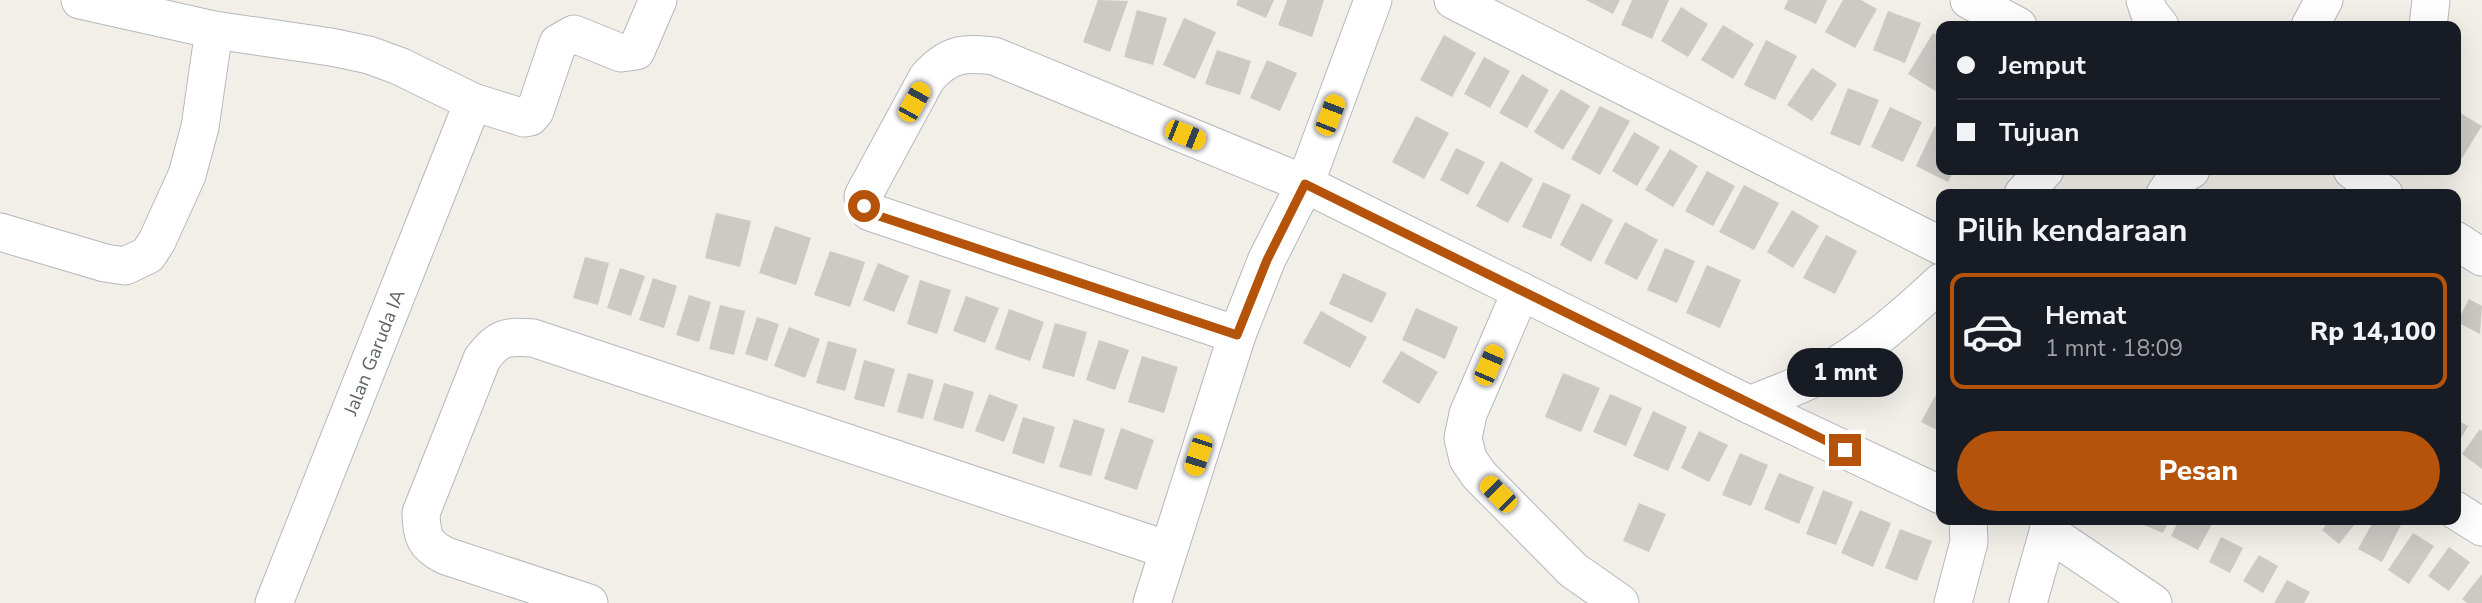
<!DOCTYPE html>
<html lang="id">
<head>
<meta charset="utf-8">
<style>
  :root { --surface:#171b24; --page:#242831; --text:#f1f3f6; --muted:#9ea1a6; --line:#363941; --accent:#b45309 }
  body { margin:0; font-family:"Nunito Sans",sans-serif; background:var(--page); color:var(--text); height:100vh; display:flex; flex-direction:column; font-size:26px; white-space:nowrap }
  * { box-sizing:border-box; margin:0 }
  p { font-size:23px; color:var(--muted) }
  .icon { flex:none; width:38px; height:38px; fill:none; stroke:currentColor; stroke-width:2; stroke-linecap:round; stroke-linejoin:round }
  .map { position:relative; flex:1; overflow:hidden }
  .drawer { position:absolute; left:1936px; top:189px; width:525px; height:336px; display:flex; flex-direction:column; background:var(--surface); border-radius:14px; box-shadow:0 7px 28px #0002 }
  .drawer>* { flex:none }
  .guide { position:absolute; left:1936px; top:21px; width:525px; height:154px; border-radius:14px; box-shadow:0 7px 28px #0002; display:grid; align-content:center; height:154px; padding:0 21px; background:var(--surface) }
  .end { position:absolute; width:32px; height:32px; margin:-16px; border:9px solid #b45309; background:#fff; box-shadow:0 0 0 4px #fff }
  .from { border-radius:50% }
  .bubble { position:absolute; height:49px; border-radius:24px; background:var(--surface); box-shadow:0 7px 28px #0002; font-size:23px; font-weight:800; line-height:49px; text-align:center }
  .car { position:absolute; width:21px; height:42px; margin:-21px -10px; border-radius:9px; box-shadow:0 0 5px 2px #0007; background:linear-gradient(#f5c518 24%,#345 0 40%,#f5c518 0 76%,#345 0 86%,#f5c518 0) }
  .guide b { display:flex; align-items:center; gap:24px; height:66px; font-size:26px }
  .guide b+b { border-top:2px solid var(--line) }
  .guide i { width:18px; height:18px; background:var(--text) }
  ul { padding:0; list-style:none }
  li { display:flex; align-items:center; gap:21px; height:116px; margin:0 14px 10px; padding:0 7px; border:4px solid transparent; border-radius:14px }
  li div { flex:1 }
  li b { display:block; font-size:26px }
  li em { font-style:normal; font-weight:800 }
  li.active { border-color:var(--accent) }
  li>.icon { width:63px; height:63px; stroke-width:1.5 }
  h2 { padding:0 21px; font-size:32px; line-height:84px }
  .button { display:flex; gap:14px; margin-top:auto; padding:14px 21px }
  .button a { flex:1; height:80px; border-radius:42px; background:var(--accent); color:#fff; font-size:28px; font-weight:800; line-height:80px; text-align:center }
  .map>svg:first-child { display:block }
  .building { fill:#cccac5 }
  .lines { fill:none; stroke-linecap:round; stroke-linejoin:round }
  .minor-casing { stroke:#b5b8bc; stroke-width:39 }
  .minor { stroke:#fff; stroke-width:37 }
  .route { stroke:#b45309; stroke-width:9 }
  .labels { text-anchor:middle; stroke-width:7; stroke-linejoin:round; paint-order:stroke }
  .street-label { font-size:19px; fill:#5f6368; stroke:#fff }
</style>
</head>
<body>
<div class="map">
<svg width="2482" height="603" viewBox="0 0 2482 603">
  <rect width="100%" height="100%" fill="#f1efe8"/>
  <!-- building -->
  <g class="building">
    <polygon points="1098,0 1128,1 1110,52 1083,42"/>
    <polygon points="1238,0 1274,0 1266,18 1236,5"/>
    <polygon points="1287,0 1324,0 1312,37 1278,25"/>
    <polygon points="1586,0 1620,0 1613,14"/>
    <polygon points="1632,0 1669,0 1652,39 1621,25"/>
    <polygon points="1788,0 1827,0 1816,24 1784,9"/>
    <polygon points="1843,0 1861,0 1877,9 1855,48 1825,32"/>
    <polygon points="1681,7 1708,24 1688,57 1661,41"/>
    <polygon points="1137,10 1167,18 1153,65 1124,57"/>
    <polygon points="1888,11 1921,23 1905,63 1873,50"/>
    <polygon points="1184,18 1216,32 1195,79 1163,65"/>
    <polygon points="1723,25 1754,44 1733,79 1701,60"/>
    <polygon points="1933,33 1941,37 1941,86 1937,92 1908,74"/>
    <polygon points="1444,35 1476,53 1452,97 1420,80"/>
    <polygon points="1766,40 1797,56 1775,100 1744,85"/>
    <polygon points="1217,50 1251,61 1240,95 1205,84"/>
    <polygon points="1484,57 1510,71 1490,108 1464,94"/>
    <polygon points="1267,60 1297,73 1280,111 1250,98"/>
    <polygon points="1812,68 1837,84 1812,121 1787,105"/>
    <polygon points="1522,74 1549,90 1527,128 1499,113"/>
    <polygon points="1848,88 1879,100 1860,146 1830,134"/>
    <polygon points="1561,89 1590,106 1563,150 1534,132"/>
    <polygon points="1600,106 1630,121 1600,175 1571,159"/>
    <polygon points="1890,107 1922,122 1903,162 1871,147"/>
    <polygon points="2455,110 2482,126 2460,161 2455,158"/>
    <polygon points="1416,116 1449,133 1424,179 1392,162"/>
    <polygon points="1935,126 1941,129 1941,170 1954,170 1948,182 1916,166"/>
    <polygon points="1634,132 1660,147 1637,186 1612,171"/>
    <polygon points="1456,148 1485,162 1468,195 1440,180"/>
    <polygon points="1670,149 1698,166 1673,207 1645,190"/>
    <polygon points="1501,161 1533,179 1508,223 1476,206"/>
    <polygon points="1707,171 1735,186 1713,226 1685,211"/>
    <polygon points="1543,182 1571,195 1551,239 1522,227"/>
    <polygon points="1744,185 1779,203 1754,250 1719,232"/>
    <polygon points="1582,203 1613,220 1591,262 1560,245"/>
    <polygon points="1792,210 1819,226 1793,268 1767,252"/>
    <polygon points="716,213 751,221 740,267 705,258"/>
    <polygon points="1625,222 1658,240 1637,280 1604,263"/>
    <polygon points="775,226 811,238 796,285 759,273"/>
    <polygon points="1826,235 1857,251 1835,294 1803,278"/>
    <polygon points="1665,248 1695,261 1677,303 1647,290"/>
    <polygon points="830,251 865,262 850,307 814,295"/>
    <polygon points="585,257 609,263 598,305 573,298"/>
    <polygon points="878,263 909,276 894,312 863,300"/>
    <polygon points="1707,265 1741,280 1720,328 1686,313"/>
    <polygon points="620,268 645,276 631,316 607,308"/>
    <polygon points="1343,273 1387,293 1372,323 1329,304"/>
    <polygon points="653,278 677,286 664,328 639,320"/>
    <polygon points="920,280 951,290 937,334 907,324"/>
    <polygon points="689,295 711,302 699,342 676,335"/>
    <polygon points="966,296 999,308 985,343 953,331"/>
    <polygon points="2469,299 2482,306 2480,334 2457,322"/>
    <polygon points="720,305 745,311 734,355 709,349"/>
    <polygon points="1416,308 1458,327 1445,359 1402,340"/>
    <polygon points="1009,309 1044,322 1030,361 995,349"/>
    <polygon points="1321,311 1367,337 1350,368 1303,343"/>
    <polygon points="757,317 779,324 767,361 745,354"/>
    <polygon points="1055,323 1087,332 1074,377 1042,368"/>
    <polygon points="789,327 820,339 805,378 774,366"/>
    <polygon points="1099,340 1129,350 1115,390 1086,380"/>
    <polygon points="828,341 857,349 845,391 816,383"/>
    <polygon points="1401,351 1438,372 1419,404 1382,382"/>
    <polygon points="1142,356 1178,367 1164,413 1128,402"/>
    <polygon points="864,360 895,369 884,407 854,399"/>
    <polygon points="908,373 934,380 923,419 897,412"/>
    <polygon points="1563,373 1600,388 1581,432 1545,417"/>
    <polygon points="944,383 974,392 963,429 933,420"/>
    <polygon points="1939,389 1941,390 1941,432 1921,422"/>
    <polygon points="989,394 1018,405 1004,442 975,431"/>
    <polygon points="1610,394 1642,408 1626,446 1593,432"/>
    <polygon points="1653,411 1687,427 1668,471 1633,456"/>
    <polygon points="1023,417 1055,427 1044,464 1012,453"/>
    <polygon points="1074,419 1105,429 1091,476 1059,467"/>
    <polygon points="2455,419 2468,426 2455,449"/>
    <polygon points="1121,428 1154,440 1137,490 1104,479"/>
    <polygon points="2480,429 2482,431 2482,469 2462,454"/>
    <polygon points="1699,431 1728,445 1709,482 1681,468"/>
    <polygon points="1740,453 1768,465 1751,506 1722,495"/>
    <polygon points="1779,473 1814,487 1799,524 1764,509"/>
    <polygon points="1823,490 1853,502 1836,545 1806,534"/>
    <polygon points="1639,503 1666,514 1649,552 1623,541"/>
    <polygon points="1860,510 1891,523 1873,567 1841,553"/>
    <polygon points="2132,520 2169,520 2163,533"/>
    <polygon points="2179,520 2214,520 2198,550 2171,536"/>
    <polygon points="2330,520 2358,520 2339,544 2322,530"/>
    <polygon points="2374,520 2391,520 2401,525 2382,562 2358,549"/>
    <polygon points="1900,529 1932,541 1917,581 1885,568"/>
    <polygon points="2413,533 2434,546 2409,584 2388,570"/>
    <polygon points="2221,537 2243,548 2230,573 2209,562"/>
    <polygon points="2449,547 2470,562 2449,591 2428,576"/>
    <polygon points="2259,555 2278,566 2263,593 2243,581"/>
    <polygon points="2482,574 2482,603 2467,603 2462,599"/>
    <polygon points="2287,580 2310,592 2304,603 2274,603"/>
  </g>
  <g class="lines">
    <!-- minor casing -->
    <g class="minor-casing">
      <g id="minor">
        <polyline points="80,0 214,30 331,47 369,55 399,66 473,102 524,118 530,117 535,111 558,43 574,34 621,53 636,51 658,0"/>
        <polyline points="1453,0 1941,246"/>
        <polyline points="1969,0 2018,26"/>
        <polyline points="2145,0 2149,12 2160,26"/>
        <polyline points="2310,26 2324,0"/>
        <polyline points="2428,26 2431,0"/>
        <polyline points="2352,170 2384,194"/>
        <polyline points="2023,194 2045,170"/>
        <polyline points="2165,194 2175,179 2191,170"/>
        <polyline points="0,232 105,263 125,266 148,255 157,241 187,175 200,127 214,30"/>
        <polyline points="2455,240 2482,257"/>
        <polyline points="1521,291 1468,414 1463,438 1468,459 1479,475 1573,570 1620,603"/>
        <path d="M1237,335L870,212L864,206L863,196L927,78C948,54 963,52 994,56L1305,184L1750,405L1941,495"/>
        <path d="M1750,405C1773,395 1798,387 1820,375C1866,350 1903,317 1941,282"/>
        <polyline points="2455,510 2482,527"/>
        <polyline points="2052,520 2048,532 2153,603"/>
        <path id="s1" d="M274,603L473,102"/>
        <path d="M589,603L446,556C424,545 422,537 421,513L482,359C498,337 506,336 533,338L1168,550"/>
        <polyline points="1152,603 1237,335 1267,259 1305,184 1373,0"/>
        <polyline points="1953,603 1969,542 1968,520"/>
        <polyline points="2028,603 2048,532"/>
      </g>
    </g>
    <!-- minor -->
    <use href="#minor" class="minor"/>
  </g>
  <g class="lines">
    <!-- route -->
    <polyline class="route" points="864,206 879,216 1237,335 1267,260 1305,184 1845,450"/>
  </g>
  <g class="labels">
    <!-- street labels -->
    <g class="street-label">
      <text dy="7" stroke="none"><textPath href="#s1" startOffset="270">Jalan Garuda IA</textPath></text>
    </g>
  </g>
</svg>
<i class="end from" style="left:864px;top:206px"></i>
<i class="end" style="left:1845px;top:450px"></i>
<div class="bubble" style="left:1787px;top:348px;width:116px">1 mnt</div>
<i class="car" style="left:914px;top:102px;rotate:29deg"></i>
<i class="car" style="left:1330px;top:115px;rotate:21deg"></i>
<i class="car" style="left:1185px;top:135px;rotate:112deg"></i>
<i class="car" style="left:1489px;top:365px;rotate:23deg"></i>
<i class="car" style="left:1198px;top:455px;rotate:198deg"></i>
<i class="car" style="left:1498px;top:494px;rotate:315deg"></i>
<div class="guide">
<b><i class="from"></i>Jemput</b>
<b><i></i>Tujuan</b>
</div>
<section class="drawer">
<h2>Pilih kendaraan</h2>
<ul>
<li class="active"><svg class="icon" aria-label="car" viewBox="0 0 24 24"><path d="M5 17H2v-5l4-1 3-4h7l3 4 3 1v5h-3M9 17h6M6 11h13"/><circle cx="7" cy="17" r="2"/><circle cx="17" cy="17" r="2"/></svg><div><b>Hemat</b><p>1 mnt · 18:09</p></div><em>Rp 14,100</em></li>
</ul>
<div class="button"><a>Pesan</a></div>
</section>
</div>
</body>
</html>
